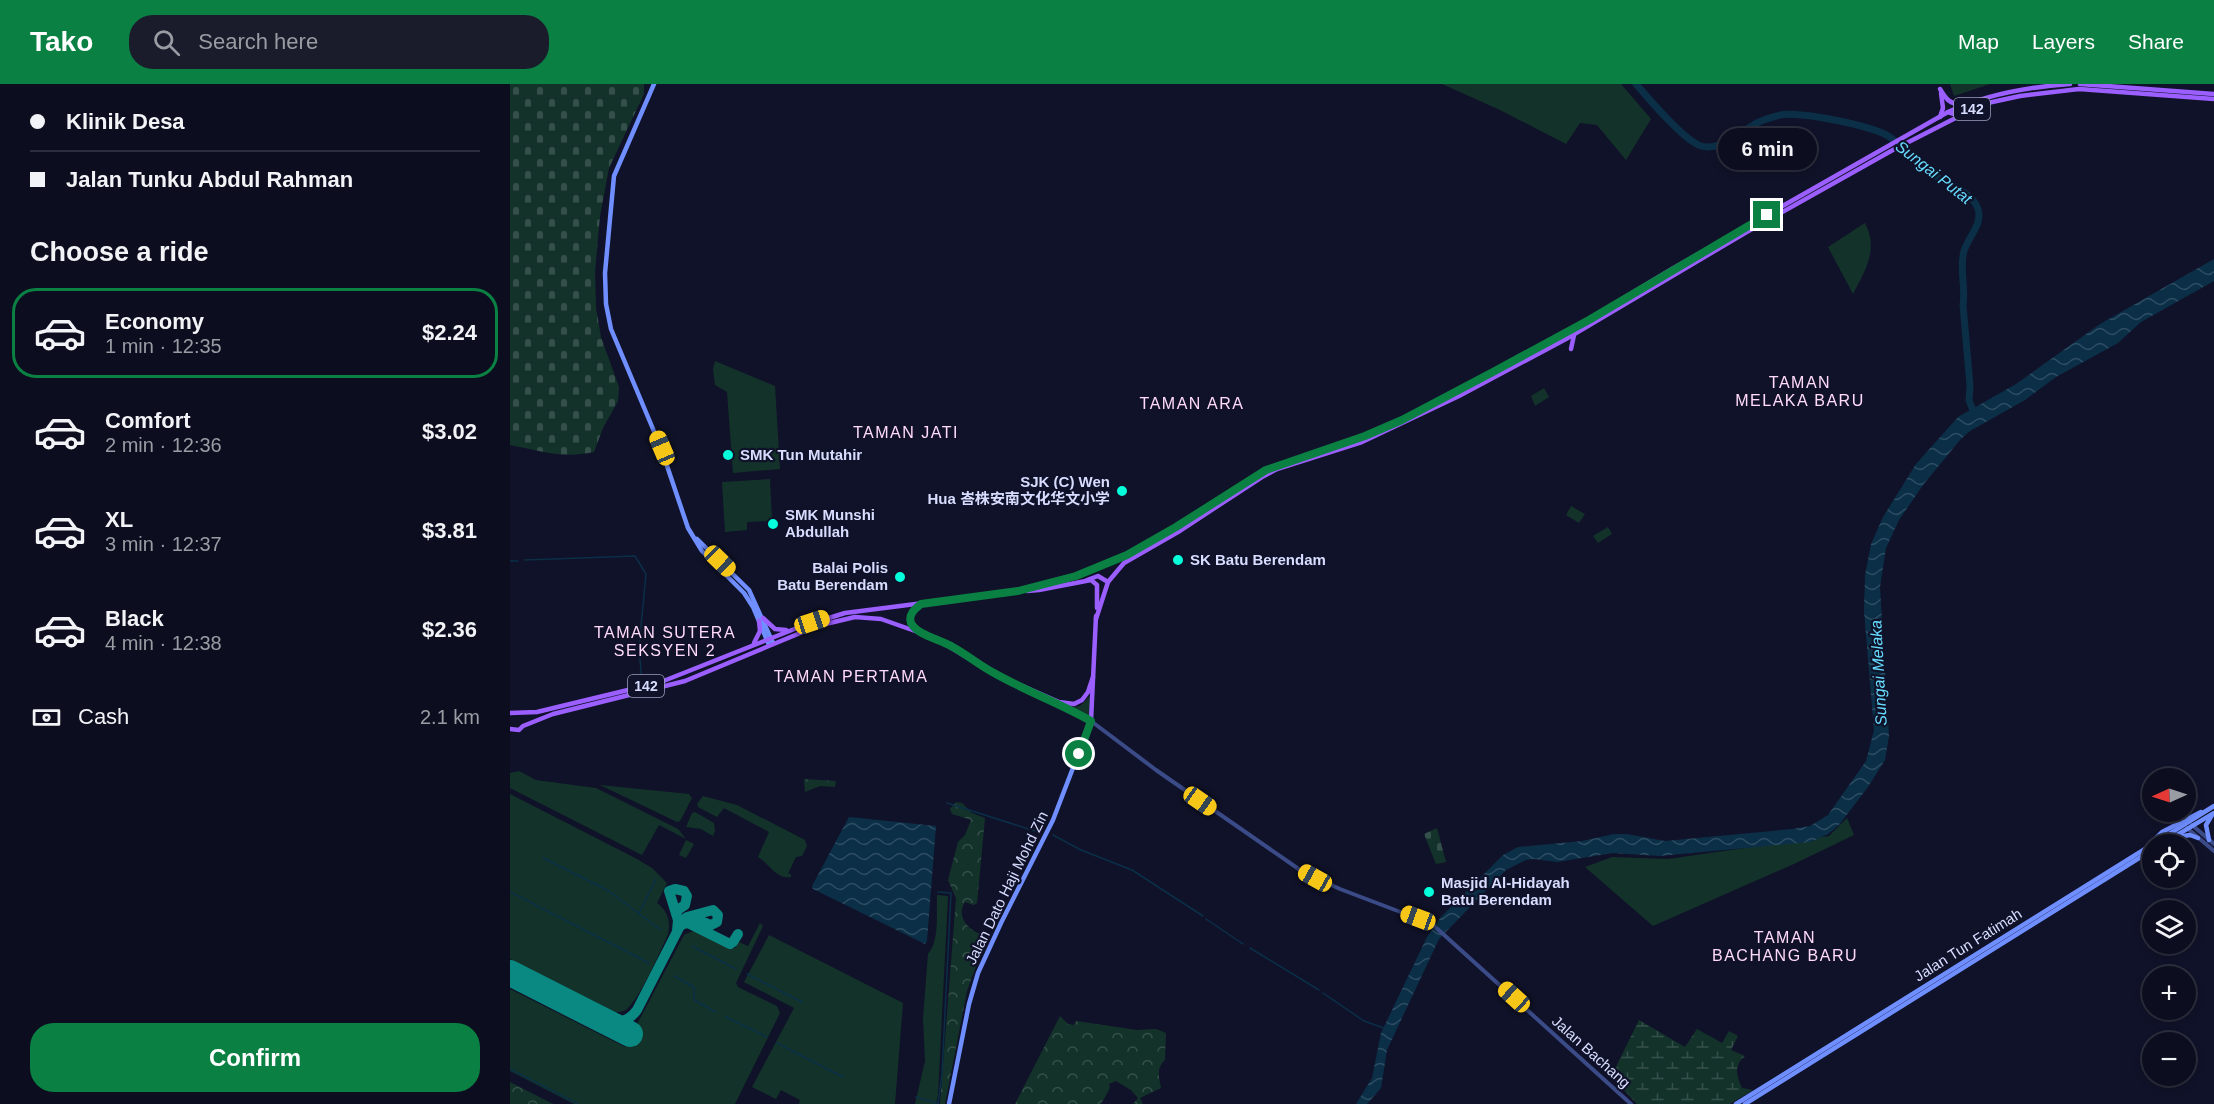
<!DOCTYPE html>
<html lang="en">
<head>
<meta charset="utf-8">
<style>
  :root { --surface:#0c0e1f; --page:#1a1c2c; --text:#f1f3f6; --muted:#9a9ca4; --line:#2c2e3d; --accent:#0b8043 }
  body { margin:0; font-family:Arial,"Noto Sans SC",sans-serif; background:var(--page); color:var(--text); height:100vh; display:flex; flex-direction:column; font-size:22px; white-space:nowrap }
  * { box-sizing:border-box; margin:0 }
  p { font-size:20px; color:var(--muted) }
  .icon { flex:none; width:33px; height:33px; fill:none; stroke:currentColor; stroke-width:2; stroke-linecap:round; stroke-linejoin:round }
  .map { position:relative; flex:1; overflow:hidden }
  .drawer { display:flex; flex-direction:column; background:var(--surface); width:510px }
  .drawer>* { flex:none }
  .hud { display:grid; align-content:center; height:132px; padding:0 30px; background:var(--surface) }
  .needle { width:39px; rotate:267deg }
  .tools { position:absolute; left:1632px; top:684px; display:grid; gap:12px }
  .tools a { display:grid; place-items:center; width:54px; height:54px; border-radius:50%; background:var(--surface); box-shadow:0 3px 9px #0003,0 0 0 2px var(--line); font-size:30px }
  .end { position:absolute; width:27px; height:27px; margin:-14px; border:8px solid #0b8043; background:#fff; box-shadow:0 0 0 3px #fff }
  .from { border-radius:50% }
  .bubble { position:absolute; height:42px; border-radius:21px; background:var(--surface); box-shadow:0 3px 9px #0003,0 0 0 2px var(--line); font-size:20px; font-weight:700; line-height:42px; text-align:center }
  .car { position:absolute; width:18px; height:36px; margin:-18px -9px; border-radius:8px; box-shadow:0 0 4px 2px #0007; background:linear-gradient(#f5c518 24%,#345 0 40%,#f5c518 0 76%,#345 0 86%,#f5c518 0) }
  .hud b { display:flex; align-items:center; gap:21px; height:57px; font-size:22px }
  .hud b+b { border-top:2px solid var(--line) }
  .hud i { width:15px; height:15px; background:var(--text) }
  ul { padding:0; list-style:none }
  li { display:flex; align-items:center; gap:18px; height:90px; margin:0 12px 9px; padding:0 18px; border:3px solid transparent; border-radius:24px }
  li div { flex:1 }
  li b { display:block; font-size:22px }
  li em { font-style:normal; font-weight:700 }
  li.on { border-color:var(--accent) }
  li>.icon { width:54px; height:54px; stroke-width:1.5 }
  h2 { padding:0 30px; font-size:27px; line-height:72px }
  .pay { display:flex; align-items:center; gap:15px; height:66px; padding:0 30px; font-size:22px }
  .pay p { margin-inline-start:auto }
  .cta { display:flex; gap:12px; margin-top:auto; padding:12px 30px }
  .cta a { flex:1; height:69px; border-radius:24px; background:var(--accent); color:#fff; font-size:24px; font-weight:700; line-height:69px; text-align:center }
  header { display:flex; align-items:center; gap:36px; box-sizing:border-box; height:84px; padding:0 30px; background:var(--accent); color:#fff }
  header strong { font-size:28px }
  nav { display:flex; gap:33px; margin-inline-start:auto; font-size:21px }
  .search { width:420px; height:54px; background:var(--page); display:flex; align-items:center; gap:15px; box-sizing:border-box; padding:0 21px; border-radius:24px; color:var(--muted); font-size:22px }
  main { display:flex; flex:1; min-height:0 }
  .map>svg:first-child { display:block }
  .green { fill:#13332a }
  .forest { fill:url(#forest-crowns) }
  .wetland { fill:url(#wetland-marsh) }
  .cemetery { fill:url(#cemetery-stones) }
  .water { fill:url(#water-waves) }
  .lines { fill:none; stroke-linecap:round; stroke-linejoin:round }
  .stream { stroke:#0a2f47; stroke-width:1.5 }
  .river { stroke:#0a2f47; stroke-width:7 }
  .taxiway { stroke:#0a8882; stroke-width:10 }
  .runway { stroke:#0a8882; stroke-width:26 }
  .tertiary { stroke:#3b4b88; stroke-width:4 }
  .secondary { stroke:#6f8eff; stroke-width:4.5 }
  .primary { stroke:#9c5fff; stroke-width:4.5 }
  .route { stroke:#0b8043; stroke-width:8 }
  .poi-dot { fill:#04ffdb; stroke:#101229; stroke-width:2 }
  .labels { text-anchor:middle; stroke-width:4.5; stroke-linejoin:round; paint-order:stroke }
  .shield { fill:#101229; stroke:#9ca0bf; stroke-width:1.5 }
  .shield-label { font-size:14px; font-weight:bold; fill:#d8ddff }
  .poi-label { font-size:15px; font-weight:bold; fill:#d8ddff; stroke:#101229; text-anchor:start }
  .street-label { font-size:15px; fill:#d8ddff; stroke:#101229 }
  .water-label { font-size:16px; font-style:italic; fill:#6df; stroke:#101229 }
  .neighbourhood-label { font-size:16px; letter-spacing:1.5px; fill:#ffdafb; stroke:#101229 }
</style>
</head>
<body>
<header>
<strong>Tako</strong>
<div class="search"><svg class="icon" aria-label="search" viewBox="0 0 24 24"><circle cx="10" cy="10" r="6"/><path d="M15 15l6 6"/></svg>Search here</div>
<nav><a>Map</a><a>Layers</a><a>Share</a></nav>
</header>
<main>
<section class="drawer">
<div class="hud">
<b><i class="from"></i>Klinik Desa</b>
<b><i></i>Jalan Tunku Abdul Rahman</b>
</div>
<h2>Choose a ride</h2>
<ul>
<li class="on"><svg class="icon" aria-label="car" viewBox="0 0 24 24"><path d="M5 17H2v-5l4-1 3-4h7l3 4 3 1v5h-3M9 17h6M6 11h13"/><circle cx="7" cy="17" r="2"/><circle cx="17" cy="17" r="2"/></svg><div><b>Economy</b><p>1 min · 12:35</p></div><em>$2.24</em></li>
<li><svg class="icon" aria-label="car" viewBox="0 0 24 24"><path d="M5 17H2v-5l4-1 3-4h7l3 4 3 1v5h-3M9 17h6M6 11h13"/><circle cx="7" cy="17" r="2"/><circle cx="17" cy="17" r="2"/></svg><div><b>Comfort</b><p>2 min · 12:36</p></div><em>$3.02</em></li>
<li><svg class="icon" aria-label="car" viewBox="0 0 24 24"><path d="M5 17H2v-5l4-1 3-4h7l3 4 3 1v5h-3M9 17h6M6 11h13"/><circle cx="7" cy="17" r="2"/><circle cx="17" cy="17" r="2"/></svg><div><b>XL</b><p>3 min · 12:37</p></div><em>$3.81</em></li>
<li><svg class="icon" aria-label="car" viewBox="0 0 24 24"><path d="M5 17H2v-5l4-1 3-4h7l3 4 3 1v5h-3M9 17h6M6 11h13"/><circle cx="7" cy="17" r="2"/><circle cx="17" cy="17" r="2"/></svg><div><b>Black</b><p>4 min · 12:38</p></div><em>$2.36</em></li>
</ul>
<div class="pay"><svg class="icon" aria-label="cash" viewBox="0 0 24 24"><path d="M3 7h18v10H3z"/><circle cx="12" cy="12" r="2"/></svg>Cash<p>2.1 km</p></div>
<div class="cta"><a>Confirm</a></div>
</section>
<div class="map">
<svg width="1704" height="1020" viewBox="0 0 1704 1020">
  <defs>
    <pattern id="forest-crowns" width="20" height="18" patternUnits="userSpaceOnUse" patternTransform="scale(1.5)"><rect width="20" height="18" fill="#13332a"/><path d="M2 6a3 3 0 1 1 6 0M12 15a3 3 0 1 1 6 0" fill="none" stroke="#35504a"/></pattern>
    <pattern id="wetland-marsh" width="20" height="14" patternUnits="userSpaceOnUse" patternTransform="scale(1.5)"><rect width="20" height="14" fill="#13332a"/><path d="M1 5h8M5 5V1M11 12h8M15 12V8" fill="none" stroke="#35504a"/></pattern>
    <pattern id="cemetery-stones" width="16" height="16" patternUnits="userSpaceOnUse" patternTransform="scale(1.5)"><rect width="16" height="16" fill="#13332a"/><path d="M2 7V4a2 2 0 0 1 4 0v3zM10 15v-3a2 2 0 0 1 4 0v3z" fill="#35504a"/></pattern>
    <pattern id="water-waves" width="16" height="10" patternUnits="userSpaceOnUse" patternTransform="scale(1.5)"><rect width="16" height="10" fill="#0a2f47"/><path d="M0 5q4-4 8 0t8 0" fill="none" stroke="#2d4d63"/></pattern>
  </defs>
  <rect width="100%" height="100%" fill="#101229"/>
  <!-- green -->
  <g class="green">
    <polygon points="932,0 1111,0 1141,35 1116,76 1087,41 1070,39 1056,60 990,26"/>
    <polygon points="1440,0 1480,0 1444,12"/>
    <path d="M1355,139C1369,165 1355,187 1343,210L1318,163Z"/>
    <polygon points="205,277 265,302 270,385 223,389 217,308 205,301 203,285"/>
    <polygon points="1034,304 1039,313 1025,322 1021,312"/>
    <polygon points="260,395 262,437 237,438 237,446 215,448 212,398"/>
    <polygon points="1061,422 1075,430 1069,439 1056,431"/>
    <polygon points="1098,443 1102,450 1088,459 1083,452"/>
    <polygon points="580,612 580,633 563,623 570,622"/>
    <polygon points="9,687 26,696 86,704 168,745 176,755 149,741 132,771 0,704 0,689"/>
    <polygon points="90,701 179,710 182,714 170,737 167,738"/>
    <path d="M0,710L127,775L142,784L157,799L147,819C157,826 161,837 158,850C149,870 133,908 118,924C114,928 110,928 105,928L0,875Z"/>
    <path d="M193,712L227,721L295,756L297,762L292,772L286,773L278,790H281V793C266,796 260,780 248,773L259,748L214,724L207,733L188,723L187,720Z"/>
    <polygon points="185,728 204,739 205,747 203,752 191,745 176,743 182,729"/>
    <polygon points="1337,734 1344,751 1286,779 1143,842 1075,783 1102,773 1158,775 1319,752"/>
    <polygon points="176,756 184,760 176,774 169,771"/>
    <path d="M427,811L438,812L428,1011L426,1020H405L415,977L413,934L418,870C430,856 426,829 427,811Z"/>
    <polygon points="250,839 253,842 226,899 228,903 267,922 270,929 225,1020 64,1020 0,987 0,905 115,963 174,851 185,846 220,864 225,864 229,858 238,862"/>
    <polygon points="259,851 393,919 385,1020 289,1020 290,1016 271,1006 266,1015 242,1003 284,924 234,898"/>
  </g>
  <!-- forest -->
  <g class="forest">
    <polygon points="294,695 326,697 325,703 310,702 295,708"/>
    <path d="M446,718L452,719L462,729L475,734L467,819L464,821L455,818C446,832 457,845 470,850L471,868L457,907L435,1020H430L446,814L438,796L448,758L455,751L461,736L442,730L440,725Z"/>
    <path d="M550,932L558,940L564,941L566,937L627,946L646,945L656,949L655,976C646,984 649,993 651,1004L630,1014L633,1020H623L628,1014L621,1006L606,997L599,1000L600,1004L591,1020H505Z"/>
    <polygon points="0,998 43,1020 0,1020"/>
  </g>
  <!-- wetland -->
  <path class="wetland" d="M1129,936L1175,963L1187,945L1212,959L1219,947L1228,952L1221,966L1235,972C1223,982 1227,992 1232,1004L1243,1006L1220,1020H1127L1101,993Z"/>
  <!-- cemetery -->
  <g class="cemetery">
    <path d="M0,0H134V10L99,84L90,132L85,188L86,224L91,253L109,303L108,317L93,344L84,368C51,375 32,367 0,361Z"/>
    <polygon points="927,744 936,778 926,780 914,750"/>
  </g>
  <!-- water -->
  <g class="water">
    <polygon points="1704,175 1704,197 1631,238 1608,259 1546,293 1515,316 1460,347 1450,356 1413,401 1389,436 1376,464 1370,503 1379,652 1375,676 1358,703 1329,741 1318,750 1301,758 1150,772 1103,769 1047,778 1024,775 1016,776 996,786 929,855 877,966 871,1004 857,1020 846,1020 862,994 871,949 917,853 930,834 993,771 1008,763 1072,757 1104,750 1117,750 1155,757 1282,745 1300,742 1318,731 1356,677 1364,646 1354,527 1355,491 1361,460 1373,433 1406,380 1448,333 1506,300 1590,240"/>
    <polygon points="339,733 426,742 417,857 415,860 303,805 302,802"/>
  </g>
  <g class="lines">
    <!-- stream -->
    <g class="stream">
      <polyline points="15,476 125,472 136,490 129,563 132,600"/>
      <polyline points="0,477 8,477"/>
      <polyline points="437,719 525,747"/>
      <polyline points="543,751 571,766 622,786 693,832"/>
      <polyline points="33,774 99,807 151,846"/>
      <polyline points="0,808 139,879"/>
      <polyline points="428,808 441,809 432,989 428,1020"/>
      <polyline points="129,829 146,795"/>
      <polyline points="696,835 733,860"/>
      <polyline points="182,862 226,885"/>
      <polyline points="740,864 809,906"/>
      <polyline points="237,890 292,918"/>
      <polyline points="164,892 184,903 184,916 206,928"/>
      <polyline points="813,909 854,937 874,944"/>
      <polyline points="216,933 257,953"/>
      <polyline points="267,959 333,993"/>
      <polyline points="0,985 68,1020"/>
      <polyline points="406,1013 427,1019"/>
    </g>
    <!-- river -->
    <path class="river" d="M1126,0C1139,15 1174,57 1191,62C1211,68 1232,46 1249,38C1255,35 1263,33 1270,31C1289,27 1366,42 1381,54C1395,65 1407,80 1422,90C1436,100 1462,107 1468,125C1473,140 1458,153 1454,167C1449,184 1456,203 1453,221L1460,302L1459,316L1465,332"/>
    <!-- taxiway -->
    <g class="taxiway">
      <polyline points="166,830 169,825 175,821 177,812 174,807 165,805 159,807 168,836 167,847"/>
      <polyline points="169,843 173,840 178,839 220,860 223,858 228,850"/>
      <path d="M88,934C104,939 116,941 127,926L173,836L177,833L203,826L208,831L207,838L201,841L184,834"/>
    </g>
    <!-- runway -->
    <polyline class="runway" points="0,889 120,950"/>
    <!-- tertiary -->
    <g class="tertiary">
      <polyline points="581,637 646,686 793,788 830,805 922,840 1121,1020"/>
      <polyline points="1682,741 1704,760"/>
      <polyline points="1677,744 1704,767"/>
    </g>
    <!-- secondary -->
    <g class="secondary">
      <polyline points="144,0 104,92 95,189 96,220 101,245 151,364 178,444 192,467 234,509 243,523 259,561"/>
      <polyline points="187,455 239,506 263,559"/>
      <polyline points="1667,753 1680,751 1688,754"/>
      <polyline points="1699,756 1696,741 1702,731"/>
      <polyline points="1643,757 1652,748 1691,728"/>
      <polyline points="1652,760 1704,729"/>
      <polyline points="439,1020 459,920 468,889 491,839 543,736 581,637"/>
      <polyline points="1226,1020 1704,722"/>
      <polyline points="1235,1020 1642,766"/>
    </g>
    <!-- primary -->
    <g class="primary">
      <polyline points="1570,0 1704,10"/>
      <path d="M1430,5C1436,15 1440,21 1453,20"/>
      <polyline points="1438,28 1444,30 1457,24"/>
      <polyline points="1430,33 1433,24 1431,9"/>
      <polyline points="1061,265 1064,251"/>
      <polyline points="577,496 588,492 598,498"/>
      <polyline points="517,507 529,506 581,496 587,501 587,524"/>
      <polyline points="253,534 265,545 276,546"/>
      <polyline points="586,535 598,498 614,479 668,448 752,393 767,385 852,358 949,312 1056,255 1235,149 1381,67 1473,20 1510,12 1569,5 1704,15"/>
      <polyline points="408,546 402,539 400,531 411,520"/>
      <polyline points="244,559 250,547 249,537"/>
      <polyline points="554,621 581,637 586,532"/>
      <path d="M0,629L27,628L151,598L287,544L335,529L508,507L555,495L592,481L617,471L666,443L756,386L855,352L892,335L983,288L1079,235L1162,185L1438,28C1477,10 1517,3 1560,0"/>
      <polyline points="0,645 9,646 13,642 43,630 175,597 307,542 345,533 371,535 425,554 483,589 549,618 564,620 572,616 578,608 583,593"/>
    </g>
  </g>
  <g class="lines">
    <!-- route -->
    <path class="route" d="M569,670L581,637C549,619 516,607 484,589C469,581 456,570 441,562C429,555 407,551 401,539C398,530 405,525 411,520L508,507L566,492L617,471L666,443L756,386L855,352L892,336L983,288L1079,236L1257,131"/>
  </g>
  <!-- markers -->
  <g class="poi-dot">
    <circle cx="218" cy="371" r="6"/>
    <circle cx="612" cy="407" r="6"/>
    <circle cx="263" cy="440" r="6"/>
    <circle cx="668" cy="476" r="6"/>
    <circle cx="390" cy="493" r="6"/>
    <circle cx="919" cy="808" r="6"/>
  </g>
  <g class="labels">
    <!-- shield labels -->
    <g class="shield">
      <rect x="1444" y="14" width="36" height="22" rx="4.5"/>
      <rect x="118" y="591" width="36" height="22" rx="4.5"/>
    </g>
    <g class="shield-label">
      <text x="1462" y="30">142</text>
      <text x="136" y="607">142</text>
    </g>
    <!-- poi labels -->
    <g class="poi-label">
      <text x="230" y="376">SMK Tun Mutahir</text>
      <text x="600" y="403" text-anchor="end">SJK (C) Wen<tspan x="600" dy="17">Hua 峇株安南文化华文小学</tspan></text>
      <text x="275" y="436">SMK Munshi<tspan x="275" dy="17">Abdullah</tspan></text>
      <text x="680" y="481">SK Batu Berendam</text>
      <text x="378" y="489" text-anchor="end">Balai Polis<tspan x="378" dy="17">Batu Berendam</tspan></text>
      <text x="931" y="804">Masjid Al-Hidayah<tspan x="931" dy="17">Batu Berendam</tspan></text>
    </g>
    <!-- street labels -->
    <g class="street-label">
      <text transform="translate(497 804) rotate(-64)" y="5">Jalan Dato Haji Mohd Zin</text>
      <text transform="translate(1458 861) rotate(-32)" y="5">Jalan Tun Fatimah</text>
      <text transform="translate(1081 968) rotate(42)" y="5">Jalan Bachang</text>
    </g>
    <!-- water labels -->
    <g class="water-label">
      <text transform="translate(1424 88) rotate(38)" y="6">Sungai Putat</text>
      <text transform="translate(1368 589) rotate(-93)" y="6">Sungai Melaka</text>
    </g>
    <!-- neighbourhood labels -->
    <g class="neighbourhood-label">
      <text x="1290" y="304">TAMAN<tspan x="1290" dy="18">MELAKA BARU</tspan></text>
      <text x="682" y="325">TAMAN ARA</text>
      <text x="396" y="354">TAMAN JATI</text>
      <text x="155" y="554">TAMAN SUTERA<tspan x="155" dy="18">SEKSYEN 2</tspan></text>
      <text x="341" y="598">TAMAN PERTAMA</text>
      <text x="1275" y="859">TAMAN<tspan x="1275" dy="18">BACHANG BARU</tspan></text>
    </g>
  </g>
</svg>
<div class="tools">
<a><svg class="needle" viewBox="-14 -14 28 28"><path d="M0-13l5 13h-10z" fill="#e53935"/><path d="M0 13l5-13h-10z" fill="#9a9ca4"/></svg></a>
<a><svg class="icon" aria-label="locate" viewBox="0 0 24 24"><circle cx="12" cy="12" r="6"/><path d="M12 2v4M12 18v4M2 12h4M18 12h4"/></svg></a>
<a><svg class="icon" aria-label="layers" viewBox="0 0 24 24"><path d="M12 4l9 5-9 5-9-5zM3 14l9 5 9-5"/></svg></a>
<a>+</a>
<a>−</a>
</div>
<i class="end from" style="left:569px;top:670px"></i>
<i class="end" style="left:1257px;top:131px"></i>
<div class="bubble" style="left:1208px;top:44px;width:99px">6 min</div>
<i class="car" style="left:152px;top:364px;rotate:337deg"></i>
<i class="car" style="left:210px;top:477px;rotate:134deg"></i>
<i class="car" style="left:302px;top:538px;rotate:72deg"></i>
<i class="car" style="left:690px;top:717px;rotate:125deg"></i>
<i class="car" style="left:805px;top:794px;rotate:299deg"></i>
<i class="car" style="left:908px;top:834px;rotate:290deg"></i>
<i class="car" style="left:1004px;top:913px;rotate:312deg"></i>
</div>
</main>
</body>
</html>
